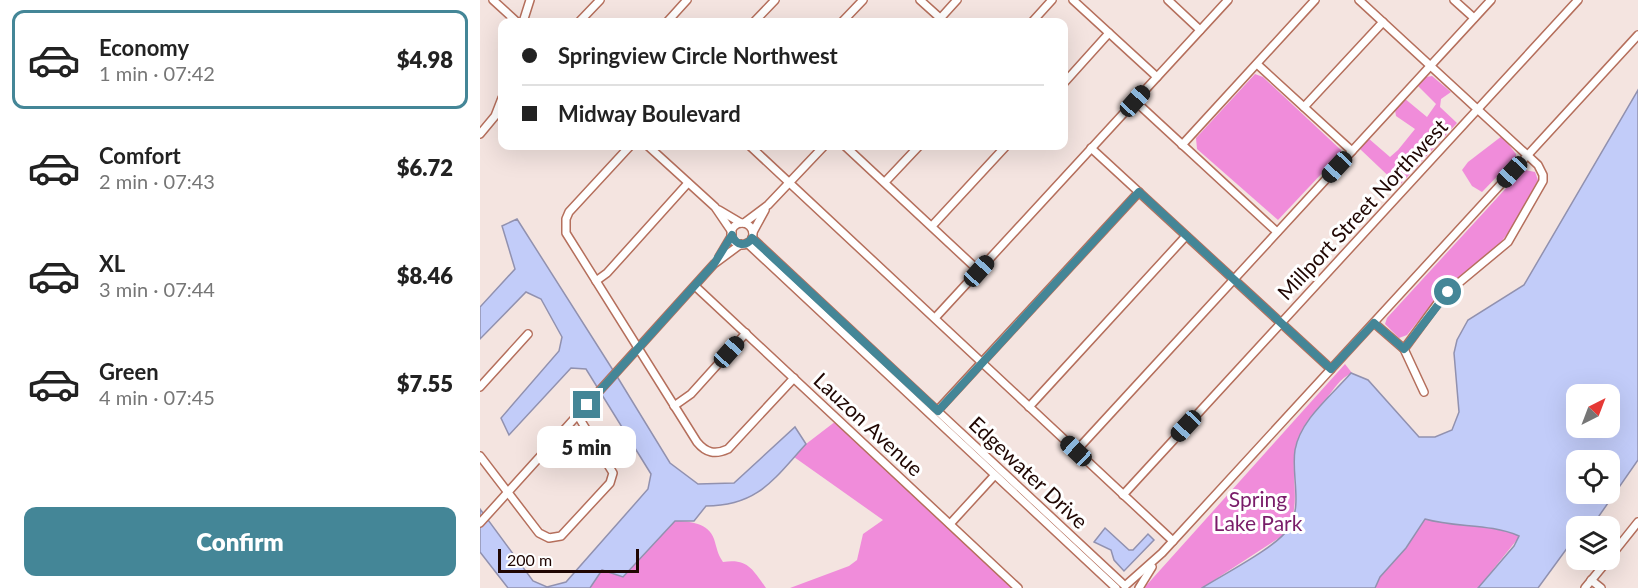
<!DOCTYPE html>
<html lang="en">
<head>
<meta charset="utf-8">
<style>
  :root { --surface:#fff; --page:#f2f2f2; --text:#222; --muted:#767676; --line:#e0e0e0; --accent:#448697 }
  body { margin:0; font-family:Lato,sans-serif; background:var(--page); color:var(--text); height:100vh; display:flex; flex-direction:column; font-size:22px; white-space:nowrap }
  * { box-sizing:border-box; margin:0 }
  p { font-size:20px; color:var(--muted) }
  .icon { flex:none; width:33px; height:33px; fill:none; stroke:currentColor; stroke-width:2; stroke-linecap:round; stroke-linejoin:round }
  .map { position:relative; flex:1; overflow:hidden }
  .details { display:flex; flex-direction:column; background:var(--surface); width:480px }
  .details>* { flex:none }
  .banner { position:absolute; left:18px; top:18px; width:570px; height:132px; border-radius:12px; box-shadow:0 6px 24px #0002; display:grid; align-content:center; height:132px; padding:0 24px; background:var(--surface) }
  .needle { width:39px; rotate:42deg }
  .tools { position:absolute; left:1086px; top:384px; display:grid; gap:12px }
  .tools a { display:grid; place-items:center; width:54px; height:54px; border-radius:12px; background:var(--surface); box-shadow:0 6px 24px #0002; font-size:30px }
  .scale { position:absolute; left:18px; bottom:15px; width:141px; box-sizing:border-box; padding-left:6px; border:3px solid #1f0602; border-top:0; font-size:16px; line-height:21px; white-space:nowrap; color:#1f0602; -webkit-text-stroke:4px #fff; paint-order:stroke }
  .end { position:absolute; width:27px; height:27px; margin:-14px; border:8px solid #448697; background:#fff; box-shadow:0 0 0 3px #fff }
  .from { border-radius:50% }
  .bubble { position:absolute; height:42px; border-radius:12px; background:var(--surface); box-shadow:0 6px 24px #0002; font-size:20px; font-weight:800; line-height:42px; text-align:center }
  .car { position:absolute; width:18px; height:36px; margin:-18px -9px; border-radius:8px; box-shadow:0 0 4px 2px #0007; background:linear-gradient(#222 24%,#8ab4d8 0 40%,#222 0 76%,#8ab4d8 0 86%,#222 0) }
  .banner b { display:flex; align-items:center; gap:21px; height:57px; font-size:22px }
  .banner b+b { border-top:2px solid var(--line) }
  .banner i { width:15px; height:15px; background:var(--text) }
  ul { padding:10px 0 0; list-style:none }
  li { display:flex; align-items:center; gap:18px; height:99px; margin:0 12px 9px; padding:0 12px; border:3px solid transparent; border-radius:12px }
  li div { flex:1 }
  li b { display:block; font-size:22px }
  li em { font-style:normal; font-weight:800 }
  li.selected { border-color:var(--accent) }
  li>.icon { width:54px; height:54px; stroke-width:1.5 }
  .action { display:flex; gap:12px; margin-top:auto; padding:12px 24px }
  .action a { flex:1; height:69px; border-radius:12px; background:var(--accent); color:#fff; font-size:24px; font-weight:800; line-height:69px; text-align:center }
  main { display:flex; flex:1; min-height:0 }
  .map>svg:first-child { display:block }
  .green { fill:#f08cda }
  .water { fill:#c2ccf9; stroke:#9191af; stroke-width:1.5; fill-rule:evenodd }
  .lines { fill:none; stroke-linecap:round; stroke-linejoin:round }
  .minor-casing { stroke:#b56f5c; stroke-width:10 }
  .minor { stroke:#fff; stroke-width:7 }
  .route { stroke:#448697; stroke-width:8 }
  .labels { text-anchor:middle; stroke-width:6; stroke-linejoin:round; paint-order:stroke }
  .street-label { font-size:21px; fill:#1f0602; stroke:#fff }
  .park-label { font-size:21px; fill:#791c69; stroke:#fff }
</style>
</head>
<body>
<main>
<section class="details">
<ul>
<li class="selected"><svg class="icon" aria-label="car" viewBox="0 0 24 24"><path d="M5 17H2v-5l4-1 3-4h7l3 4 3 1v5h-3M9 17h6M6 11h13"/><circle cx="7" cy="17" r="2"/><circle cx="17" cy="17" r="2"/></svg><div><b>Economy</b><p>1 min · 07:42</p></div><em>$4.98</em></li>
<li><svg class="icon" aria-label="car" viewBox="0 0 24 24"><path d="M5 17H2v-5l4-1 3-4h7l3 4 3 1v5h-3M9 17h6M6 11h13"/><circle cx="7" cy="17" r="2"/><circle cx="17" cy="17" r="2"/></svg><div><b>Comfort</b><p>2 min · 07:43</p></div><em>$6.72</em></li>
<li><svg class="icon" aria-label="car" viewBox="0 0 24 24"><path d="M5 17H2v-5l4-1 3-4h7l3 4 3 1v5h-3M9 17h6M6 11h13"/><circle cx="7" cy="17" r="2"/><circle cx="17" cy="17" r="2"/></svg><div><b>XL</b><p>3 min · 07:44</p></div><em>$8.46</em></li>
<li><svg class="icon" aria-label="car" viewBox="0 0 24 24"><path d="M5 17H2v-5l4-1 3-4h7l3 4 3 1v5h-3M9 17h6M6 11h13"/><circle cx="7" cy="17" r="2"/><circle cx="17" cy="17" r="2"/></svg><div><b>Green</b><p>4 min · 07:45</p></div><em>$7.55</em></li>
</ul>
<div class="action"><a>Confirm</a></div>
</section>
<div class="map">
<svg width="1158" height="588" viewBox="0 0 1158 588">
  <rect width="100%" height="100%" fill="#f4e4e0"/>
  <!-- green -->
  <g class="green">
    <polygon points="775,74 783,77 861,150 861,153 798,220 717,149 716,138"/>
    <polygon points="952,76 971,92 961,99 960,107 977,123 919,186 880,149 888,138 910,157 918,150 935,129 916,116 915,110 924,98 947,117 956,104 938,86 946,77"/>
    <polygon points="1022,136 1036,154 1036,157 1002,192 992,186 982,170 988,162"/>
    <polygon points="1045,170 1055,172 1058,180 1029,232 1021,242 963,290 927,335 919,338 905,324 907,318 1039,174"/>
    <path d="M865,364L872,373C860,378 854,389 846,399C833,414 818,430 815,450C810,480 824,511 802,536L722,588H664Z"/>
    <polygon points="356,421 532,588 310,588 369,566 377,560 383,534 403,520 314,457 326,444"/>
    <path d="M945,519C976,528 1009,523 1040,536L998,588H895L900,577L926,548Z"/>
    <path d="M195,521C209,521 229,523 234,539C237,548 237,553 243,562C268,558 273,570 286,588H110L122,570L143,577Z"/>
  </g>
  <!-- water -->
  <g class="water">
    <path d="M1158,90V460L1112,526H1096V536L1058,588H998L1034,546L1039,536C1009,523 976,528 945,519L926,548L900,577L895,588H722C744,574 797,547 809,528C823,505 811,475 815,450C820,420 852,395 871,373L888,380L939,437H955L972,430L979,412L974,353L977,340L988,320L1044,285ZM1130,394V428H1096V394ZM1096,460H1130V494H1096Z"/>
    <path d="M37,219L138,378L190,463L218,484L254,483L315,427L326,444C294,479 278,506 226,506L214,521H195L143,577L122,570L110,588H28L0,552V509L53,581L67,587L86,582L168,489L171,474L106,369L91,368L29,435L21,418L79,351L82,337L61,299L46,292L0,339V307L35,269L22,226Z"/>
    <polygon points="625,528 649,550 653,550 668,534 674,540 644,571 634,560 631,550 614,542"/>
  </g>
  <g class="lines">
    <!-- minor casing -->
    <g class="minor-casing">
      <g id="minor">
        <polyline points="13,0 37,22"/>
        <polyline points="440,0 460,18"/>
        <polyline points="593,0 677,77"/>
        <polyline points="688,0 720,30"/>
        <polyline points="879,0 1058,165 1063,175 1063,181 1028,242 963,296 924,349"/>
        <polyline points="974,0 994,18"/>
        <polyline points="43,22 50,0"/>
        <polyline points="99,22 120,0"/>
        <polyline points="187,22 207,0"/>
        <polyline points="274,22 295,0"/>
        <polyline points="362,22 383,0"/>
        <polyline points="457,22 477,0"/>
        <polyline points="552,22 572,0"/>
        <polyline points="777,64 872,151"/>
        <polyline points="584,83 629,33"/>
        <polyline points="655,101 797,232"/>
        <polyline points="824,107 903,22"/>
        <polyline points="0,134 15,116 22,98"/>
        <polyline points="702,145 835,0"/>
        <path d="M150,146L89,212L86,219V233L217,442C226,453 235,455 248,449L314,378"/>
        <polyline points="168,146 235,207 252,232"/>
        <polyline points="270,146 693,541"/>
        <polyline points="365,146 499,271"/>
        <polyline points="611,148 851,369"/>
        <polyline points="405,182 439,146"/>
        <polyline points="239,210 261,223"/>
        <polyline points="264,223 288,205 344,146"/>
        <circle cx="262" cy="234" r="11"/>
        <polyline points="452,226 526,146"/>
        <polyline points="273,232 285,210"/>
        <polyline points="272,238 644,585"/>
        <polyline points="267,243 636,588"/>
        <polyline points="239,257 252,235"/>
        <polyline points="116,281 127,273 208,183"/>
        <polyline points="215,286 538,588"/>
        <polyline points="455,318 748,0"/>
        <polyline points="894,323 924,349 944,392"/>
        <polyline points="0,387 48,334"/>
        <polyline points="194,406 211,394 266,333"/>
        <polyline points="549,407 706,236"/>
        <polyline points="457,411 659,192"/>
        <polyline points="596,451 1011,0"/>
        <polyline points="0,456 59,533 69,538 81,536 130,483 133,473 98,416"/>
        <polyline points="643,495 1098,0"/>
        <polyline points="0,523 234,264 261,244"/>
        <polyline points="470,524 514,476"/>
        <polyline points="1130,557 1158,522"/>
        <polyline points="1111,580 1121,588"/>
        <polyline points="646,585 682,553 1158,35"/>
        <polyline points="659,588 672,567"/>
        <polyline points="1105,588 1128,560"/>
      </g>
    </g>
    <!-- minor -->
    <use href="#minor" class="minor"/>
  </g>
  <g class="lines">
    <!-- route -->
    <path class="route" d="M107,405L234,264L252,235C256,246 266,247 272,238L458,411L659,192L851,369L894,323L924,349L968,292"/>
  </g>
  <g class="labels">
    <!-- street labels -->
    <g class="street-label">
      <text transform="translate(883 210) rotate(-47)" y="7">Millport Street Northwest</text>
      <text transform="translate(388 425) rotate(43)" y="7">Lauzon Avenue</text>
      <text transform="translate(548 473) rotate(43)" y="7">Edgewater Drive</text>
    </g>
    <!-- park labels -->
    <g class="park-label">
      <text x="778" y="507">Spring<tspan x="778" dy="24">Lake Park</tspan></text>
    </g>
  </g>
</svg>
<div class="tools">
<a><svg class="needle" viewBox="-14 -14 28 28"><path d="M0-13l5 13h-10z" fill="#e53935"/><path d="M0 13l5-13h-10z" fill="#767676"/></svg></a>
<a><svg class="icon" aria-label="locate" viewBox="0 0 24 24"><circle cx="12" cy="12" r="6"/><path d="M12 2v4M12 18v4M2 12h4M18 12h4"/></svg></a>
<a><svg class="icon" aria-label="layers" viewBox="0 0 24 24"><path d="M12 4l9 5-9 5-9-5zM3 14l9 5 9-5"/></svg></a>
</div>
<div class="scale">200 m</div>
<i class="end from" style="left:968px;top:292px"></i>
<i class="end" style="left:107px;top:405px"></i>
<div class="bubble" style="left:57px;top:426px;width:99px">5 min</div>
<i class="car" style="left:655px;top:101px;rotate:42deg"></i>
<i class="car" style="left:857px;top:167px;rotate:223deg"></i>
<i class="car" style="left:1032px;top:172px;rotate:223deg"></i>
<i class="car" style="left:499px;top:271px;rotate:42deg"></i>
<i class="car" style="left:249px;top:352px;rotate:42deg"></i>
<i class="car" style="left:706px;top:426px;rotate:223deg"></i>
<i class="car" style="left:596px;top:451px;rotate:313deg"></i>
<div class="banner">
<b><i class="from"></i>Springview Circle Northwest</b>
<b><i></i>Midway Boulevard</b>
</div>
</div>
</main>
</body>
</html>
